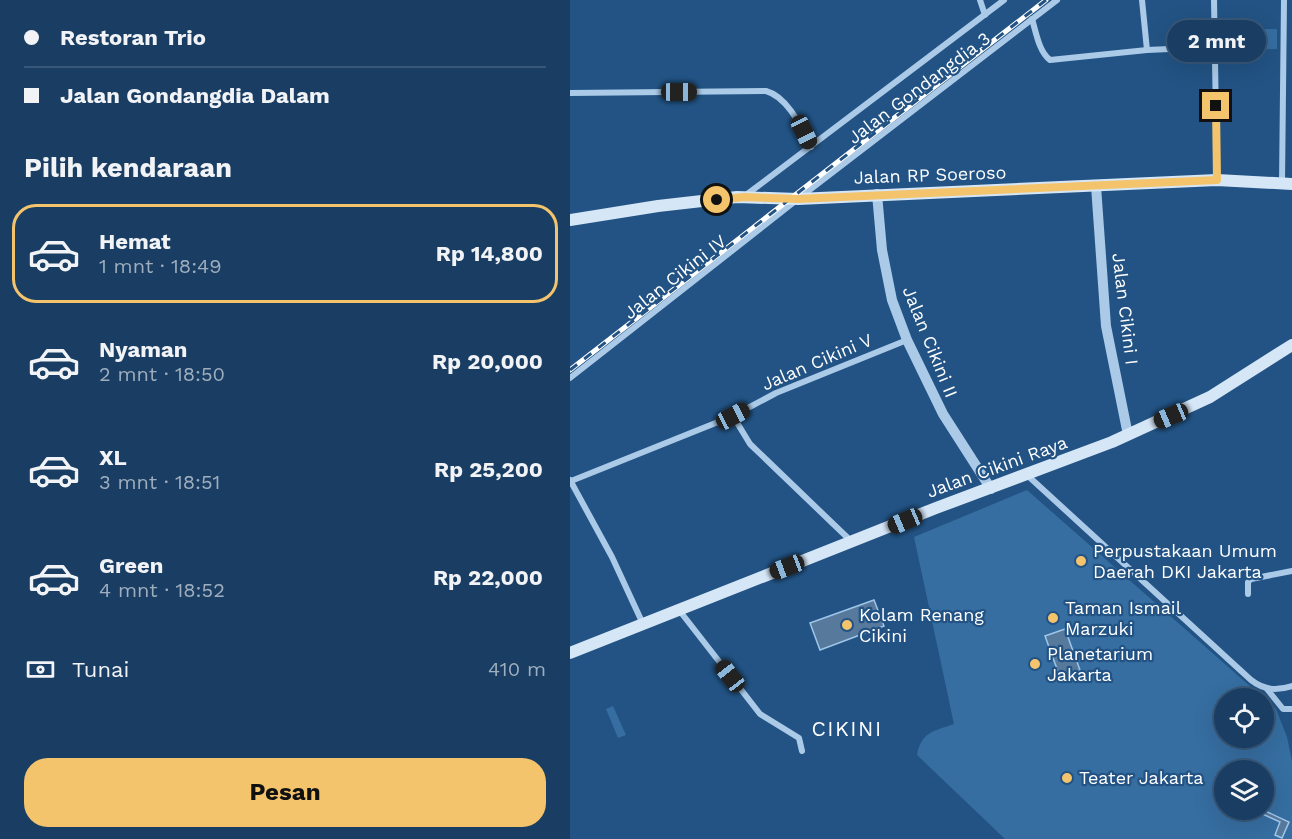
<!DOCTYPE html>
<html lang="id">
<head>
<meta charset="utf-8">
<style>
  :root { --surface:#1a3e63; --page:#234569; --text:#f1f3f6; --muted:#9faebe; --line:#385778; --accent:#f4c46d }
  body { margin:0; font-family:"Work Sans",sans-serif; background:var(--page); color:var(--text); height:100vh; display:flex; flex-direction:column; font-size:22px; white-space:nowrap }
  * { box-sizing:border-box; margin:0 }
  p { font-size:20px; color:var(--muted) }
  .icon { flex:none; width:33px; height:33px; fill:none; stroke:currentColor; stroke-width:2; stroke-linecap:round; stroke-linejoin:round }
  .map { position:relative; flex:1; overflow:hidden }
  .details { display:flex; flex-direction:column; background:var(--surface); width:570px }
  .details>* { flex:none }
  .top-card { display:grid; align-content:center; height:132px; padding:0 24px; background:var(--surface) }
  .fabs { position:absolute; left:644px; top:688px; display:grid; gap:12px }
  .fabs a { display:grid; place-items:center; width:60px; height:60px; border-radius:50%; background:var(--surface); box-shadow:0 6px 24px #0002,0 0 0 2px var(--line); font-size:30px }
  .end { position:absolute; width:27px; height:27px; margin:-14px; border:8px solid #f4c46d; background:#111; box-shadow:0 0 0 3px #111 }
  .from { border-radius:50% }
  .bubble { position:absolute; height:42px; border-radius:21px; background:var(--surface); box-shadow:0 6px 24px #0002,0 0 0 2px var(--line); font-size:20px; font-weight:700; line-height:42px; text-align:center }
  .car { position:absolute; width:18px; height:36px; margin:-18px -9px; border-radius:8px; box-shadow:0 0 4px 2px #0007; background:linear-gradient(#222 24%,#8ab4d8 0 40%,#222 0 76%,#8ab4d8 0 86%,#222 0) }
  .top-card b { display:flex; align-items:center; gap:21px; height:57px; font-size:22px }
  .top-card b+b { border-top:2px solid var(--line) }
  .top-card i { width:15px; height:15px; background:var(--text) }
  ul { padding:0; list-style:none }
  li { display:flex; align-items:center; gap:18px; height:99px; margin:0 12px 9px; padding:0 12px; border:3px solid transparent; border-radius:24px }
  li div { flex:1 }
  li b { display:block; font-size:22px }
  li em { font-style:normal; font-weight:700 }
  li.current { border-color:var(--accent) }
  li>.icon { width:54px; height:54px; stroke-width:1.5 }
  h2 { padding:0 24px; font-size:27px; line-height:72px }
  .pay { display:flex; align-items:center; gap:15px; height:66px; padding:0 24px; font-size:22px }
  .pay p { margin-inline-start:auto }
  .button { display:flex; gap:12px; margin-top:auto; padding:12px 24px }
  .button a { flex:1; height:69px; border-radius:24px; background:var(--accent); color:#111; font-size:24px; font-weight:700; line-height:69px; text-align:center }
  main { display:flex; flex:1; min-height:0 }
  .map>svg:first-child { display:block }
  .green { fill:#366ea1; fill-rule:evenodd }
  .water { fill:#57799c; stroke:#9ec6e9; stroke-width:1.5 }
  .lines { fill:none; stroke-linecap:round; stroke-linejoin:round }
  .minor { stroke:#aacae8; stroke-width:6 }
  .tertiary { stroke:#aacae8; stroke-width:10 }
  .secondary { stroke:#d5e6f7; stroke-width:12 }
  .rail-casing { stroke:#fff; stroke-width:5 }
  .rail { stroke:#225384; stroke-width:3; stroke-dasharray:9; stroke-linecap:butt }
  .route { stroke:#f4c46d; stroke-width:8 }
  .poi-dot { fill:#f4c46d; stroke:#225384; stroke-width:2 }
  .labels { text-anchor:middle; stroke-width:4.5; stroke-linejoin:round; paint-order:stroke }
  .street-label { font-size:18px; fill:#fff; stroke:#225384 }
  .poi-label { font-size:18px; fill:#fff; stroke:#225384; text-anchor:start }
  .quarter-label { font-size:21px; letter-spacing:1.5px; fill:#fff; stroke:#225384 }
</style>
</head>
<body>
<main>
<section class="details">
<div class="top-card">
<b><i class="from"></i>Restoran Trio</b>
<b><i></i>Jalan Gondangdia Dalam</b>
</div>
<h2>Pilih kendaraan</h2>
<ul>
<li class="current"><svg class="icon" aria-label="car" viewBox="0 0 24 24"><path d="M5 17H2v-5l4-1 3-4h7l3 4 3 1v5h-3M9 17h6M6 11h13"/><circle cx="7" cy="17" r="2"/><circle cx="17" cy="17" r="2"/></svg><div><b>Hemat</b><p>1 mnt · 18:49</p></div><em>Rp 14,800</em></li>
<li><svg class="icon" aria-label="car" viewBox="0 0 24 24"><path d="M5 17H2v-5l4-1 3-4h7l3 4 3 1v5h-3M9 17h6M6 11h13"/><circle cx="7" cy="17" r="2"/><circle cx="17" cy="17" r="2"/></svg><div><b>Nyaman</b><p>2 mnt · 18:50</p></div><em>Rp 20,000</em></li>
<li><svg class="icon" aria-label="car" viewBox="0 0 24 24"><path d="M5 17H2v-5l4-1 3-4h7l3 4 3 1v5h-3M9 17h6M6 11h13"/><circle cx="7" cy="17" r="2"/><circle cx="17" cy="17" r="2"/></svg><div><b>XL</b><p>3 mnt · 18:51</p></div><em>Rp 25,200</em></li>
<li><svg class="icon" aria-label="car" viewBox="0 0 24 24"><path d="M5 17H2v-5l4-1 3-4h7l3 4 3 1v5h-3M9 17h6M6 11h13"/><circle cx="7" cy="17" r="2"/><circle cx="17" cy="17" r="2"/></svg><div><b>Green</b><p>4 mnt · 18:52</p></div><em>Rp 22,000</em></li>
</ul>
<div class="pay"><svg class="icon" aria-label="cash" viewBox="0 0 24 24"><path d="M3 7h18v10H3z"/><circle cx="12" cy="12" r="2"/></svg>Tunai<p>410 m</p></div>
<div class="button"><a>Pesan</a></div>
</section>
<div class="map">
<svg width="722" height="839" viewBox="0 0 722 839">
  <rect width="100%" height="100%" fill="#225384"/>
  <!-- green -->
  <g class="green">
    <polygon points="707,29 707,49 661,50 661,30"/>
    <path d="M457,490L706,709L717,737L722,761V839H435L347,755C351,732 364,731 384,724L344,537ZM654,699H693V738H654ZM654,771H693V810H654Z"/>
    <polygon points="43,706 56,735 48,738 36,709"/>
  </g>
  <!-- water -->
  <g class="water">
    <polygon points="304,600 314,626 250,650 240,623"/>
    <polygon points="495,629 510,670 490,677 475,636"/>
    <polygon points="681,810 693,810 719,822 712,838 705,835 710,822 684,810 680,819 677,818"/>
  </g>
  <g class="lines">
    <!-- minor -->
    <g class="minor">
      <polyline points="410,0 415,15"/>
      <polyline points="572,0 577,50"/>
      <polyline points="644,0 647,180"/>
      <path d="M462,19C466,32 469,52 480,60L577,50L645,47"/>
      <path d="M0,93L196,91C218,97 231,127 241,147"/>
      <polyline points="712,183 714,0"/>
      <polyline points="176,195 434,0"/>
      <polyline points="0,378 228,199 487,0"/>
      <polyline points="163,416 180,444 281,541"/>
      <path d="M457,475L681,680C694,690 706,691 722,686"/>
      <polyline points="0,480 42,557 73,624"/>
      <polyline points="1,481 163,416 206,393 337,340"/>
      <polyline points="678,594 678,582 681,579 722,571"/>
      <polyline points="109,610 190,714 229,738 232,751"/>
      <polyline points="697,689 713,709 722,709"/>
    </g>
    <!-- tertiary -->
    <g class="tertiary">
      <polyline points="526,186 536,326 558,435"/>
      <polyline points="307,194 312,250 322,300 337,340 373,414 421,489"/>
    </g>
    <!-- secondary -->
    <g class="secondary">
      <polyline points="0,220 88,206 167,197 228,199 647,180 722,184"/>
      <polyline points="0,653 366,508 542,442 640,397 722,345"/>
    </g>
    <!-- rail casing -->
    <g class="rail-casing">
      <polyline id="rail" points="0,370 476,0"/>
    </g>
    <!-- rail -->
    <use href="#rail" class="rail"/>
  </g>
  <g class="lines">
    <!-- route -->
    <polyline class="route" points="147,200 174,197 228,199 647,180 646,106"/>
  </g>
  <!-- markers -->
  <g class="poi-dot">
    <circle cx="511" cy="561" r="6"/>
    <circle cx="483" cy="618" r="6"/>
    <circle cx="277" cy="625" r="6"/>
    <circle cx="465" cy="664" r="6"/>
    <circle cx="497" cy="778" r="6"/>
  </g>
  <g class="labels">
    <!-- street labels -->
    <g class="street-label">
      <text transform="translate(349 88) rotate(-37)" y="6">Jalan Gondangdia 3</text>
      <text transform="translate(360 175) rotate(-2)" y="6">Jalan RP Soeroso</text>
      <text transform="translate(105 277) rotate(-38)" y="6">Jalan Cikini IV</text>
      <text transform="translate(555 309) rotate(83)" y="6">Jalan Cikini I</text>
      <text transform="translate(360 342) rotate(68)" y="6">Jalan Cikini II</text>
      <text transform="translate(247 362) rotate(-23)" y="6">Jalan Cikini V</text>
      <text transform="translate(427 467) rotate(-20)" y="6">Jalan Cikini Raya</text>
    </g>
    <!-- poi labels -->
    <g class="poi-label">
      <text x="523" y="557">Perpustakaan Umum<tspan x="523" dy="21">Daerah DKI Jakarta</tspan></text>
      <text x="495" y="614">Taman Ismail<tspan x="495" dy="21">Marzuki</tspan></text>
      <text x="289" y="621">Kolam Renang<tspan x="289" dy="21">Cikini</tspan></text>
      <text x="477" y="660">Planetarium<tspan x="477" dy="21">Jakarta</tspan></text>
      <text x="509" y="784">Teater Jakarta</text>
    </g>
    <!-- quarter labels -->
    <g class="quarter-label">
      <text x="277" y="736">CIKINI</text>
    </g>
  </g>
</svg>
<div class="fabs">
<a><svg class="icon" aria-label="locate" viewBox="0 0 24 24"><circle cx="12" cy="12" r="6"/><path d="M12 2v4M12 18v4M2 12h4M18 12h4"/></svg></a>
<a><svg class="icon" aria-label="layers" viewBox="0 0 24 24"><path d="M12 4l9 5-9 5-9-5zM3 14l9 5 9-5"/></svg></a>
</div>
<i class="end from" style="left:147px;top:200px"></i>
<i class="end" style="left:646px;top:106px"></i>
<div class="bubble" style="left:597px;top:20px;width:99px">2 mnt</div>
<i class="car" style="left:109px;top:92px;rotate:90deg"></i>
<i class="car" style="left:234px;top:132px;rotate:154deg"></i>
<i class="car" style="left:163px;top:416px;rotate:62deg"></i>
<i class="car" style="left:601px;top:416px;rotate:247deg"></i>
<i class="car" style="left:335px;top:521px;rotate:247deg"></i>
<i class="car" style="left:217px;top:567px;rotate:249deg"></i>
<i class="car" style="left:160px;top:676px;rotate:322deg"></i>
</div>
</main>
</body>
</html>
